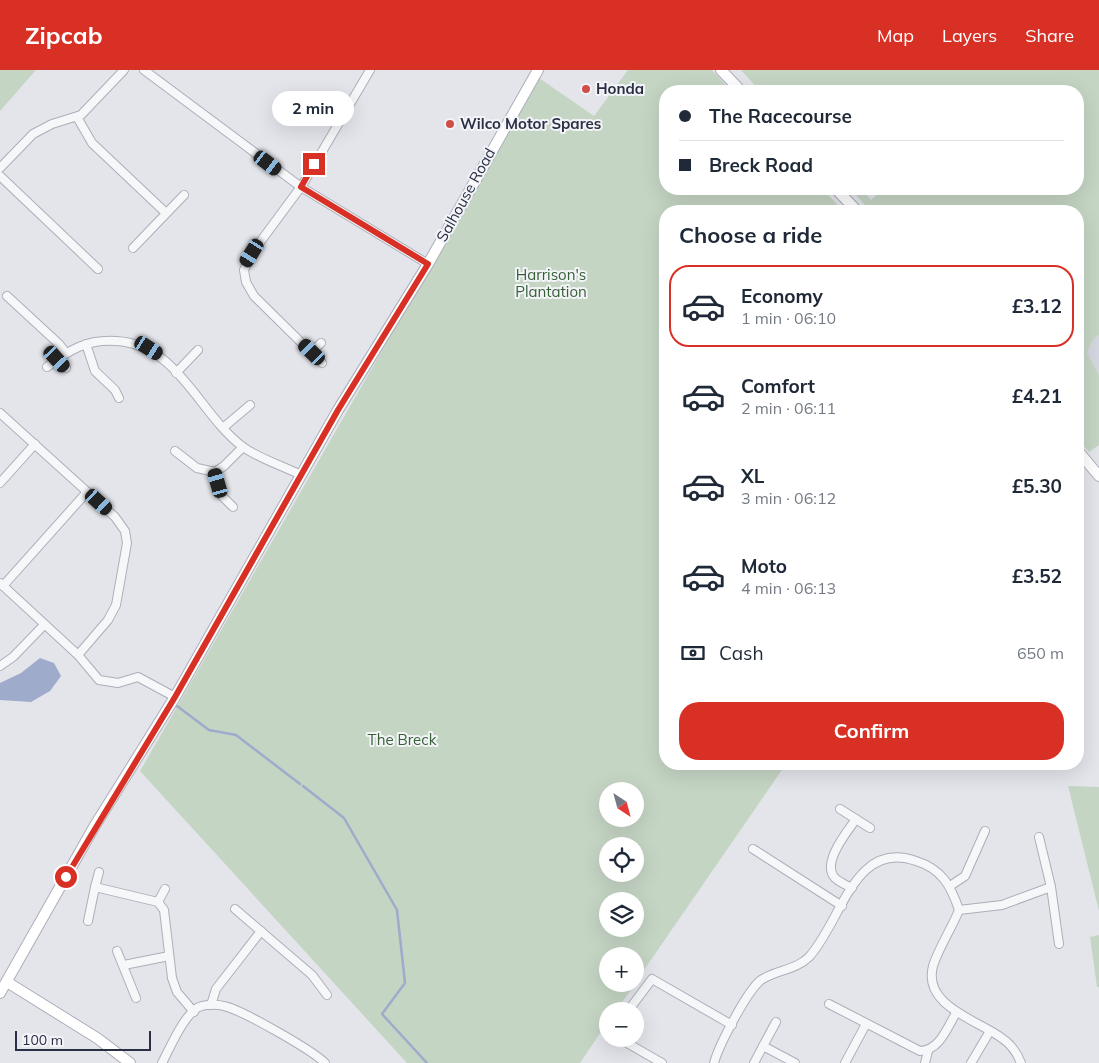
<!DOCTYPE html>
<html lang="en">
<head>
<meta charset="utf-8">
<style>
  :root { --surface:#fff; --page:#f6f6f7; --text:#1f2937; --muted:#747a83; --line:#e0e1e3; --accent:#d93025 }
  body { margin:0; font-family:Mulish,sans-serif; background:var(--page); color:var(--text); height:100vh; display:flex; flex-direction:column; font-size:19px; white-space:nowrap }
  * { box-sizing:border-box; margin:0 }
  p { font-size:16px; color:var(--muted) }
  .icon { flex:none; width:28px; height:28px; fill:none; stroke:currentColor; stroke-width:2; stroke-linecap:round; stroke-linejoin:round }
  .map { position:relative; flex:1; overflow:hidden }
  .details { position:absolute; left:659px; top:135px; width:425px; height:565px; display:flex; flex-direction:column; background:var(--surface); border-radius:20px; box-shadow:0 5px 20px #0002 }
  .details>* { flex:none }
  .banner { position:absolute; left:659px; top:15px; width:425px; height:110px; border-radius:20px; box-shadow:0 5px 20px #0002; display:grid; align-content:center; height:110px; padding:0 20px; background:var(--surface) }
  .needle { width:32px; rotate:144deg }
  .controls { position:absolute; left:599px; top:712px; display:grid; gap:10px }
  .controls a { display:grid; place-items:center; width:45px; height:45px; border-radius:50%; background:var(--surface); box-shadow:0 5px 20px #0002; font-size:25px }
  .scale { position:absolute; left:15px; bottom:12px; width:136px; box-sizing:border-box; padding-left:5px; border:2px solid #2a2f44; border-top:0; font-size:14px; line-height:18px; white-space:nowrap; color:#2a2f44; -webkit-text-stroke:4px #f3f4f8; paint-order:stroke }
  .end { position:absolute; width:22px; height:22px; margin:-11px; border:6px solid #d93025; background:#fff; box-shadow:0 0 0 2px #fff }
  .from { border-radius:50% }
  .bubble { position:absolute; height:35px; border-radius:18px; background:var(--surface); box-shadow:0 5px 20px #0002; font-size:16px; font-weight:700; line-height:35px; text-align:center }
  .car { position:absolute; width:15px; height:30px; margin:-15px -8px; border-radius:6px; box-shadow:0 0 4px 1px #0007; background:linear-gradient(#222 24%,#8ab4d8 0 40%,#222 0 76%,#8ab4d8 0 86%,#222 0) }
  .banner b { display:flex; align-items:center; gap:18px; height:48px; font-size:19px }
  .banner b+b { border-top:1px solid var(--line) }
  .banner i { width:12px; height:12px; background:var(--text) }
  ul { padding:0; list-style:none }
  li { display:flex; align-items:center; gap:15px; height:82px; margin:0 10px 8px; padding:0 10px; border:2px solid transparent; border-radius:20px }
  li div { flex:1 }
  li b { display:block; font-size:19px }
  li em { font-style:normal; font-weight:700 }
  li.on { border-color:var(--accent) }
  li>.icon { width:45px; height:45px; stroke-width:1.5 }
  h2 { padding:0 20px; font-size:22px; line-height:60px }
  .pay { display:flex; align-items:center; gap:12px; height:55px; padding:0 20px; font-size:19px }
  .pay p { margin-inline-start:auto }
  .button { display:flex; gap:10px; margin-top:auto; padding:10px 20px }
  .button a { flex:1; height:58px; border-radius:20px; background:var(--accent); color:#fff; font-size:20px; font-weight:700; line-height:58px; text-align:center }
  header { display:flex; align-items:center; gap:30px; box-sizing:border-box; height:70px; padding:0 25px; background:var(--accent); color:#fff }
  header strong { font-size:24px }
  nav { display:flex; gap:28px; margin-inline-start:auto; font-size:18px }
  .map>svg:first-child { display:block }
  .built { fill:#d5d7e0 }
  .green { fill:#c5d5c4; fill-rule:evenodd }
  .water { fill:#9eabcb }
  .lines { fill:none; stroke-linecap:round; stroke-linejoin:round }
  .stream { stroke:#9eabcb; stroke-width:2.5 }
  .street-casing { stroke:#acaeb9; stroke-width:10 }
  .secondary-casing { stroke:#acaeb9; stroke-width:12 }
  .street { stroke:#f6f7f9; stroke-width:8 }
  .secondary { stroke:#fff; stroke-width:10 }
  .route { stroke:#d93025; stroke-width:6 }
  .poi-dot { fill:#d14d48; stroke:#f3f4f8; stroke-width:2 }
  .labels { text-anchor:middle; stroke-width:4; stroke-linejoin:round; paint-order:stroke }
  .poi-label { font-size:15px; font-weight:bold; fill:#2a2f44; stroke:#f3f4f8; text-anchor:start }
  .street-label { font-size:15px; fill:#2a2f44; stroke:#f3f4f8 }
  .park-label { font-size:15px; fill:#376037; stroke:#f3f4f8 }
</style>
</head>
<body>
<header>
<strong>Zipcab</strong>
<nav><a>Map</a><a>Layers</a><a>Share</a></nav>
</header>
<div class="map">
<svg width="1099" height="993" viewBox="0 0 1099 993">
  <rect width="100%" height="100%" fill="#e3e5eb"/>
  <!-- built -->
  <polygon class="built" points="1099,265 1099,305 1087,283 1094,268"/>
  <!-- green -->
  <g class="green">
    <polygon points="0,0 36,0 0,41"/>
    <path d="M628,0H712L731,21H665V119H823L843,141H665V694H786L635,913V886H608V914H635L616,941H608L607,953L580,993H407L140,701L539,8L594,46ZM608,721H635V749H608ZM608,776H635V804H608ZM608,831H635V859H608Z"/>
    <polygon points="741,0 1099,0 1099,265 1094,268 1087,283 1099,305 1099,375 1089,382 1078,369 1078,141 870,141 856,125 862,120 871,130 883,119 1078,119 1078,21 760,21"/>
    <polygon points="1068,716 1099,717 1099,841"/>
    <polygon points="1099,865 1099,917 1097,917 1090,867"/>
  </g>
  <!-- water -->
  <polygon class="water" points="40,588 54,593 61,606 50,621 31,632 0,630 0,613 21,603"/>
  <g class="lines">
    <!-- stream -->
    <g class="stream">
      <polyline points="177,636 209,660 236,665 300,714"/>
      <polyline points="303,716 344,748 397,840 405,913 382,944 427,993"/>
    </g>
    <!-- street casing -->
    <g class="street-casing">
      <g id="street">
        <polyline points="144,0 301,117 428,194"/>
        <polyline points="77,47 92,73 166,143"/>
        <polyline points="0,98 33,64 52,54 81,45 124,0"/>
        <polyline points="0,106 98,199"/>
        <polyline points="133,178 184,125"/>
        <polyline points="7,226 59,274 66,283"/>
        <polyline points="86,274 95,301 115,320 119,328"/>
        <polyline points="312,282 321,273"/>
        <polyline points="57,289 66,298"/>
        <polyline points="322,293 254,226 246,212 244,200 252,183 303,114 370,0"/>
        <path d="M47,297C69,280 87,269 116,271C178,274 199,344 243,377C260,389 283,396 301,405"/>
        <polyline points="176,303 198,280"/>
        <polyline points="0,343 115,447 125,461 127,473 116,535 108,550 78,585"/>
        <polyline points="224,357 250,335"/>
        <polyline points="175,381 197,398 215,402 224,396 243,377"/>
        <polyline points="215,402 221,425 233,437"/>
        <polyline points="0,413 35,374"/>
        <polyline points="0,513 78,585 99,610 118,613 138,607 175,627"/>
        <polyline points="3,516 87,422"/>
        <polyline points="0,596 13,587 44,555"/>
        <polyline points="840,739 870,758"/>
        <polyline points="1039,767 1051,817"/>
        <polyline points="753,779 842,836"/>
        <polyline points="950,816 965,806 985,761"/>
        <polyline points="95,817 99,802"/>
        <path d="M852,818C846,815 839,812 835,808C821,793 847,762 856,749"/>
        <polyline points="158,832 165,819"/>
        <polyline points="235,839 312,905 327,925"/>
        <polyline points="959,840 1002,835 1051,817 1059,874"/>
        <polyline points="88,851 95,817 158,832 164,840 172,908 177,922 194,942"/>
        <polyline points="117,881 136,928"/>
        <polyline points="124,895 169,886"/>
        <path d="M829,934L920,981C940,980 947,958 956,943"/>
        <polyline points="211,935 216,919 261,861"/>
        <polyline points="628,941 652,909 732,955"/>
        <polyline points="620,969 662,993"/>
        <polyline points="763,976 776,952"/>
        <path d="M162,993C170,978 183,947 197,938C204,934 217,934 224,936C242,940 312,980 325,993"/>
        <path d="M714,993C719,975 747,921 761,910C776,900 796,900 809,887C842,851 854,769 916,791C942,799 951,816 959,840C952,858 939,877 933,896C922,937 981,951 1003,969C1012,975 1017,983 1021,993"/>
        <polyline points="754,993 763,976 795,993"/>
        <polyline points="845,993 866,954"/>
        <polyline points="925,993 928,981"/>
        <polyline points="971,993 990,961"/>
      </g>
    </g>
    <!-- secondary casing -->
    <g class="secondary-casing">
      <g id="secondary">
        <polyline points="721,0 741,21"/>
        <polyline points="836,119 857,141"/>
        <polyline points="1078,381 1099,406"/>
        <polyline points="7,912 97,968 130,993"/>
        <polyline points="0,923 94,757 175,627 338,340 428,194 538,0"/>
      </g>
    </g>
    <!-- street -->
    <use href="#street" class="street"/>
    <!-- secondary -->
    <use href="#secondary" class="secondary"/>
  </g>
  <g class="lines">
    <!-- route -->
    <polyline class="route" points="66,807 175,627 338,340 428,194 301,117 314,94"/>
  </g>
  <!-- markers -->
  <g class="poi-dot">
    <circle cx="586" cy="19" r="5"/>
    <circle cx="450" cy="54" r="5"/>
  </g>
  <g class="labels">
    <!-- poi labels -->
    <g class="poi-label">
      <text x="596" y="24">Honda</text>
      <text x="460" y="59">Wilco Motor Spares</text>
    </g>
    <!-- street labels -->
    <g class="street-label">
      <text transform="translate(466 125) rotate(-61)" y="5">Salhouse Road</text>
    </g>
    <!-- park labels -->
    <g class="park-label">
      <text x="551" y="210">Harrison's<tspan x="551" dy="17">Plantation</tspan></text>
      <text x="402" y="675">The Breck</text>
    </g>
  </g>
</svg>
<div class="controls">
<a><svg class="needle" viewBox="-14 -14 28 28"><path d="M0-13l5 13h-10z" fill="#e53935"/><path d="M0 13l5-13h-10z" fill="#747a83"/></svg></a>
<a><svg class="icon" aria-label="locate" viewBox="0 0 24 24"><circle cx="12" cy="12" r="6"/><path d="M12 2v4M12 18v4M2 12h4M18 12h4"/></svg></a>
<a><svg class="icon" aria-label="layers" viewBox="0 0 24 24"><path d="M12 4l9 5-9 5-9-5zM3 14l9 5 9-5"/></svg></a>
<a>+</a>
<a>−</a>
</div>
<div class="scale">100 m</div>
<i class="end from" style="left:66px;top:807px"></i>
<i class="end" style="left:314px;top:94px"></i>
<div class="bubble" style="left:272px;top:21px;width:82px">2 min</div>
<i class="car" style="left:268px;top:93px;rotate:127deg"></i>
<i class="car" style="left:252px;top:183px;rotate:212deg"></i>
<i class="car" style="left:149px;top:278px;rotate:122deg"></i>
<i class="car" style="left:312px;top:282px;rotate:314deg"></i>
<i class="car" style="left:57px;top:289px;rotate:137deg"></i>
<i class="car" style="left:218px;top:413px;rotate:344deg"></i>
<i class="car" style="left:99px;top:432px;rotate:132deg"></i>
<div class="banner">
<b><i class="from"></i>The Racecourse</b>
<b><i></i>Breck Road</b>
</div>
<section class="details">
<h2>Choose a ride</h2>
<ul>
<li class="on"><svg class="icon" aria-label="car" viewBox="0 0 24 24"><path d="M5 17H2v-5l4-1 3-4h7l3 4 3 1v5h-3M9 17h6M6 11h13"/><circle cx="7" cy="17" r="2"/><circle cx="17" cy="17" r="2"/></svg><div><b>Economy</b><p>1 min · 06:10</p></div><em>£3.12</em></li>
<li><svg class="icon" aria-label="car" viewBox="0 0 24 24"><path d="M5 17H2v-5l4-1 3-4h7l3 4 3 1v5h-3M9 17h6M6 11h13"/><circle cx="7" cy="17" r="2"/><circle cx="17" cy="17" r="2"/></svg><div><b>Comfort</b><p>2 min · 06:11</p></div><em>£4.21</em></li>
<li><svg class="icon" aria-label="car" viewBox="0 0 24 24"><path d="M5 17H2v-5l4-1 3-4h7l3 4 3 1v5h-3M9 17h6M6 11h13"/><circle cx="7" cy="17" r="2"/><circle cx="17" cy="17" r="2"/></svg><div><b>XL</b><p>3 min · 06:12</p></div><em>£5.30</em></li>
<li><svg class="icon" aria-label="car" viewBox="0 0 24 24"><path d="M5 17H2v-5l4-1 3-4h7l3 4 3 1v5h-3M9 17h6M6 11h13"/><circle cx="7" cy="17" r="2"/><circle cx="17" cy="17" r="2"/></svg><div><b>Moto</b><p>4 min · 06:13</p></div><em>£3.52</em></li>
</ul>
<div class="pay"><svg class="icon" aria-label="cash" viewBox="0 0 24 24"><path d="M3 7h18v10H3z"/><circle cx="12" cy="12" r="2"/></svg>Cash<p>650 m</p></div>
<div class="button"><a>Confirm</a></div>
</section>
</div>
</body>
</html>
